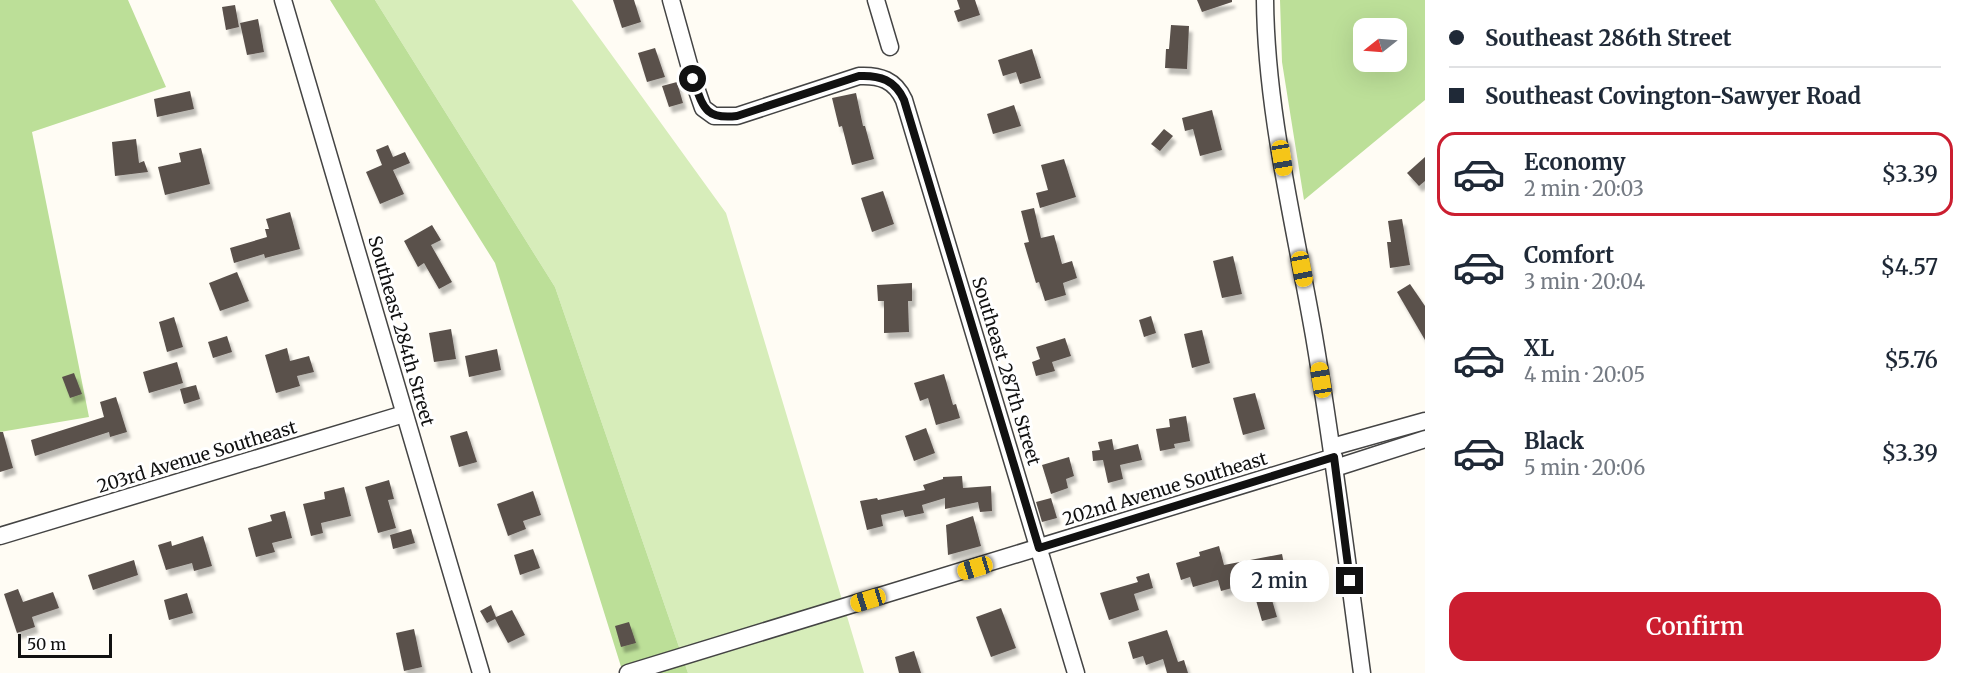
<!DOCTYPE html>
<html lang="en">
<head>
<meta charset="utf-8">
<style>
  :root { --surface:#fff; --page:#f6f6f7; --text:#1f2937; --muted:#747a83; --line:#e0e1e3; --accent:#cb1e30 }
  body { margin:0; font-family:Merriweather,serif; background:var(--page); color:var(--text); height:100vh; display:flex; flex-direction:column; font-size:22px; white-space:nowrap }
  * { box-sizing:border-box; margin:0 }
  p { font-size:20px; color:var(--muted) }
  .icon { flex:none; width:33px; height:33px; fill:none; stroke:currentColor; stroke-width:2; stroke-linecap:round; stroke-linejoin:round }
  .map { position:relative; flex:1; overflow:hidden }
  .panel { display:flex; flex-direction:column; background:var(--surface); width:540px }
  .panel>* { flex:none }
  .top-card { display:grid; align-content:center; height:132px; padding:0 24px; background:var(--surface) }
  .needle { width:39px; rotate:253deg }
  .controls { position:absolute; left:1353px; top:18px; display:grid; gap:12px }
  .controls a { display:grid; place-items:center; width:54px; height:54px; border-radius:12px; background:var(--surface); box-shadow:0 6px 24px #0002; font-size:30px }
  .scale { position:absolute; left:18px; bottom:15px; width:94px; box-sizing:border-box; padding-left:6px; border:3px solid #111; border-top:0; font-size:16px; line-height:21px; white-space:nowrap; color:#111; -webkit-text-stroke:4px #fff; paint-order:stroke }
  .end { position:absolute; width:27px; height:27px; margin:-14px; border:8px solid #111; background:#fff; box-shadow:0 0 0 3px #fff }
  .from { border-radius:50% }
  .bubble { position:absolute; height:42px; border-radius:18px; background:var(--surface); box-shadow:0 6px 24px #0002; font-size:20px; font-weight:600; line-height:42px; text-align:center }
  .car { position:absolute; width:18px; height:36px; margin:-18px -9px; border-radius:8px; box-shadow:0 0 4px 2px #0007; background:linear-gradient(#f5c518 24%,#345 0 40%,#f5c518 0 76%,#345 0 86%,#f5c518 0) }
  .top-card b { display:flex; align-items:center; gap:21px; height:57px; font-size:22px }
  .top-card b+b { border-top:2px solid var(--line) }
  .top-card i { width:15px; height:15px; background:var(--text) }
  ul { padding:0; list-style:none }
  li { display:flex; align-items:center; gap:18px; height:84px; margin:0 12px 9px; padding:0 12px; border:3px solid transparent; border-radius:18px }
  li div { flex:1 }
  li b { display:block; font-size:22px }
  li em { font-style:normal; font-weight:600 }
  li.selected { border-color:var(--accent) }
  li>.icon { width:54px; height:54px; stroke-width:1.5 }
  .cta { display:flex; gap:12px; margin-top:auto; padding:12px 24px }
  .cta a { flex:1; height:69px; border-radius:18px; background:var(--accent); color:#fff; font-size:24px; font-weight:600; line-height:69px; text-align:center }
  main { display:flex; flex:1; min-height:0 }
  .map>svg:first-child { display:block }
  .green { fill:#d7edba }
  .forest { fill:#bcdf98; fill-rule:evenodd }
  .building { fill:#5a514c; filter:url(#shadow) }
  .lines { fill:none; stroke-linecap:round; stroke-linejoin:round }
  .minor-casing { stroke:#444; stroke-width:19 }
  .minor { stroke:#fff; stroke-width:16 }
  .route { stroke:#111; stroke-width:8 }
  .labels { text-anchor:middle; stroke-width:6; stroke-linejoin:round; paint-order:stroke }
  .street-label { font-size:18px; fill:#111; stroke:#fff }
</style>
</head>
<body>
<main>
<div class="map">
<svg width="1425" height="673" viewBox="0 0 1425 673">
  <defs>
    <filter id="shadow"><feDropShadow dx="3.5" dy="6" stdDeviation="1.5" flood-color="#0004"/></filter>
  </defs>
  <rect width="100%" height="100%" fill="#fffcf4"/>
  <!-- green -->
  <polygon class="green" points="375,0 572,0 726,213 864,673 688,673 555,287"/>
  <!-- forest -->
  <g class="forest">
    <polygon points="0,0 128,0 166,87 32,132 89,417 0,432"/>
    <polygon points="330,0 375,0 555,287 688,673 623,673 495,263"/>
    <path d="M1280,0H1425V100L1304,200L1282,62ZM1396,28V62H1364V28Z"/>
  </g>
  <!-- building -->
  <g class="building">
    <polygon points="613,0 634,0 641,22 622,28"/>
    <polygon points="957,0 975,0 980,15 958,22 954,11 960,9"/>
    <polygon points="1197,0 1232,0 1232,2 1202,12"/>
    <polygon points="235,5 239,27 226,30 222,7"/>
    <polygon points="258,19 264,52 247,55 240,23"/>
    <polygon points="1171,25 1189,26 1187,69 1165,68 1166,49 1169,49"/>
    <polygon points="655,48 665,77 647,82 638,53"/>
    <polygon points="1032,49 1041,78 1020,84 1016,72 1003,76 998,60"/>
    <polygon points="677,82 683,103 669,107 662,86"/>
    <polygon points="190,91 194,109 157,117 154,99"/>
    <polygon points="856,93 863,126 865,126 874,159 852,165 842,126 839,127 832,98"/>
    <polygon points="1014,105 1021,126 993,134 987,114"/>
    <polygon points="1212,110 1222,150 1200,156 1193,129 1185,131 1182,118"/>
    <polygon points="1164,129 1173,136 1160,151 1151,144"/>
    <polygon points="136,139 139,163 144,161 148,172 115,176 112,142"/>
    <polygon points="388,145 393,157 405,152 410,163 393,170 404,194 380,204 366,172 382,165 376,150"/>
    <polygon points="201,148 210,184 165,195 158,167 181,162 179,153"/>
    <polygon points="1425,157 1425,181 1419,186 1407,173"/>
    <polygon points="1064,159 1076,197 1040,208 1036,193 1048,190 1041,165"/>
    <polygon points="883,191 894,224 872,232 861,198"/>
    <polygon points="1034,208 1041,238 1054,235 1062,264 1072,261 1077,278 1063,283 1066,295 1045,301 1039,282 1036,283 1024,243 1029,242 1021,211"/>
    <polygon points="290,212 300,249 265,258 264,254 234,263 230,248 267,237 265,229 269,229 266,219"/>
    <polygon points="1402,219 1410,265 1390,268 1387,242 1391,242 1388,221"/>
    <polygon points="432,225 441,240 431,245 452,282 439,289 424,263 418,267 404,241"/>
    <polygon points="1233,256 1242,294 1222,298 1213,261"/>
    <polygon points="237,272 249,301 220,311 209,283"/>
    <polygon points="912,283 912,301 908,301 909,332 884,333 884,301 878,301 877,285"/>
    <polygon points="1410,284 1425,306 1425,340 1397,292"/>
    <polygon points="1151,316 1156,333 1144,337 1139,320"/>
    <polygon points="174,317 183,347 167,352 159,322"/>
    <polygon points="451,329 456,359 434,362 429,333"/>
    <polygon points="1202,330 1210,363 1192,368 1184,334"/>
    <polygon points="227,336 232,352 213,358 208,342"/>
    <polygon points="1065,338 1071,356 1052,362 1055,371 1036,376 1032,362 1040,359 1036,347"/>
    <polygon points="287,348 290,361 309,356 314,372 297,376 300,386 276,393 265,355"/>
    <polygon points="497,349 501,370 469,377 465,356"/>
    <polygon points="177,362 183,383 149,393 143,372"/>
    <polygon points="74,373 82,394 70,398 62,377"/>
    <polygon points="944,374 953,405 956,404 960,418 936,425 928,398 920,401 914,383"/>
    <polygon points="196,385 200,399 184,404 180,389"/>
    <polygon points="1255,393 1265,429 1243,435 1233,398"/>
    <polygon points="116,397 127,432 110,437 109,432 35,456 31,440 104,417 100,402"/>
    <polygon points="1186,416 1190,441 1174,444 1175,448 1160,451 1156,429 1170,427 1169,419"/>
    <polygon points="926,428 935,453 914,461 905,436"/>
    <polygon points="467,431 477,462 459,467 450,436"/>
    <polygon points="0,432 3,432 13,468 0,472"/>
    <polygon points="1112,439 1114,450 1138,444 1142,460 1120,465 1123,479 1108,483 1103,460 1093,461 1092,451 1100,450 1098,442"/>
    <polygon points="1069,457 1074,476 1066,479 1068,488 1051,494 1042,465"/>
    <polygon points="962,476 963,488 991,486 992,511 980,512 978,502 945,509 945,498 922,505 924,513 905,517 903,510 881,515 883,526 867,530 860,501 877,498 878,500 925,490 923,485 943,479 943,477"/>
    <polygon points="389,480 394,499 388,500 396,528 378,533 365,487"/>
    <polygon points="344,487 351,516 321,523 323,533 311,536 303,504 325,499 324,492"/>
    <polygon points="533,491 541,515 523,521 526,529 508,536 497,504"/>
    <polygon points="1051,498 1057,518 1042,522 1036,502"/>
    <polygon points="285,511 292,538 272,543 275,552 256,557 248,528 272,521 270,515"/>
    <polygon points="973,516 981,546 948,555 946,525"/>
    <polygon points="411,529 415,543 393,549 390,535"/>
    <polygon points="203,536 212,566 194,571 192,563 166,570 158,545 171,541 172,546"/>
    <polygon points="1219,546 1224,565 1282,554 1287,579 1267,583 1277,617 1262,621 1251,583 1221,591 1218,580 1193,587 1190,577 1181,580 1176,563 1200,556 1199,552"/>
    <polygon points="533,549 540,568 520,575 514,555"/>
    <polygon points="134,560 138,575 93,590 88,575"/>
    <polygon points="1149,573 1153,588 1134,594 1139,610 1109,620 1100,593 1138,582 1136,577"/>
    <polygon points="18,589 23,602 53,592 59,608 32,617 35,627 17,633 4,594"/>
    <polygon points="187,593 193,613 169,620 164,600"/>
    <polygon points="491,605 496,617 512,610 525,635 508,643 495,619 487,623 480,611"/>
    <polygon points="1001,608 1016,648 991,657 976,617"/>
    <polygon points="629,622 636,643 621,647 615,626"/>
    <polygon points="414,629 422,667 404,671 396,633"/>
    <polygon points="1167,630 1178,662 1184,660 1188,673 1167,673 1163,659 1146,665 1143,656 1133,659 1128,642"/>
    <polygon points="914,651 921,673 899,673 895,657"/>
  </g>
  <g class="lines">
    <!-- minor casing -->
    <g class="minor-casing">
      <g id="minor">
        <polyline points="283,0 481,673"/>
        <path d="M671,0L693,79L703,108L714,116H737L859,76C880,75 895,80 904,100L1076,673"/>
        <polyline points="876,0 890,47"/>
        <path d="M1265,0C1266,112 1295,226 1314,336C1333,448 1347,561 1362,673"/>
        <polyline points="1332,447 1425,421"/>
        <polyline points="1335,468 1425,439"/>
        <polyline points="0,536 404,414"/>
        <polyline points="628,673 1334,457"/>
      </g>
    </g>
    <!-- minor -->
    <use href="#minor" class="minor"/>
  </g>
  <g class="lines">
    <!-- route -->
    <path class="route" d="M693,79C703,106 704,120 737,116L859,76C880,75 895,80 904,100L1039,548L1334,457L1350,581"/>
  </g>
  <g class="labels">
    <!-- street labels -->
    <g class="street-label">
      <text transform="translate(401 331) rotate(74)" y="6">Southeast 284th Street</text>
      <text transform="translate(1006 371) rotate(73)" y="6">Southeast 287th Street</text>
      <text transform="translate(197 457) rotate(-17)" y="6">203rd Avenue Southeast</text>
      <text transform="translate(1165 489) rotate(-17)" y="6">202nd Avenue Southeast</text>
    </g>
  </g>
</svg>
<div class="controls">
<a><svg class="needle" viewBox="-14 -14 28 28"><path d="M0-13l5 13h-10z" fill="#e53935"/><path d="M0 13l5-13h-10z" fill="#747a83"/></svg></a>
</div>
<div class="scale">50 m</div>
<i class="end from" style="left:693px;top:79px"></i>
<i class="end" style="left:1350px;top:581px"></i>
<div class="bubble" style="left:1230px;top:560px;width:99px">2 min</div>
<i class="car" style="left:1282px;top:158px;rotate:171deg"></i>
<i class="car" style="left:1302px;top:269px;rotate:169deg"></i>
<i class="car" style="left:1321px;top:380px;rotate:351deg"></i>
<i class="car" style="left:975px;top:568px;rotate:253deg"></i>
<i class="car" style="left:868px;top:600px;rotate:253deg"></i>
</div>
<section class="panel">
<div class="top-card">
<b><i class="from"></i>Southeast 286th Street</b>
<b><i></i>Southeast Covington-Sawyer Road</b>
</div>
<ul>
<li class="selected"><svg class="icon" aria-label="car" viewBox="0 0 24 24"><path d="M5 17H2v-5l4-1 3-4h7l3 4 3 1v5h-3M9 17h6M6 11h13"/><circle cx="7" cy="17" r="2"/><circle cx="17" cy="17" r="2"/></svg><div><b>Economy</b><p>2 min · 20:03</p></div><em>$3.39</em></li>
<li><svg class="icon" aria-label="car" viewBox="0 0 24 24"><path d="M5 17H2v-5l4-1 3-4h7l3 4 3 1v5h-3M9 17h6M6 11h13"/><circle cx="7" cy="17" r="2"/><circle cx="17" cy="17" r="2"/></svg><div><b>Comfort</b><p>3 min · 20:04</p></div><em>$4.57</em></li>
<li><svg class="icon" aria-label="car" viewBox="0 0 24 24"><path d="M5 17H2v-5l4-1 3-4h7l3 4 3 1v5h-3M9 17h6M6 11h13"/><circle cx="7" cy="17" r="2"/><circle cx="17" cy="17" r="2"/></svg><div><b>XL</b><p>4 min · 20:05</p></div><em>$5.76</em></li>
<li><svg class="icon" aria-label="car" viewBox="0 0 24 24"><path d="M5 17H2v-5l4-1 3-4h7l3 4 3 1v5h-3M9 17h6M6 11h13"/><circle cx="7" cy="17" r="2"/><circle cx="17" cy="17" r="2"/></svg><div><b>Black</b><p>5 min · 20:06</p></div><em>$3.39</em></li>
</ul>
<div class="cta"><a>Confirm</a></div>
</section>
</main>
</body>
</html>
